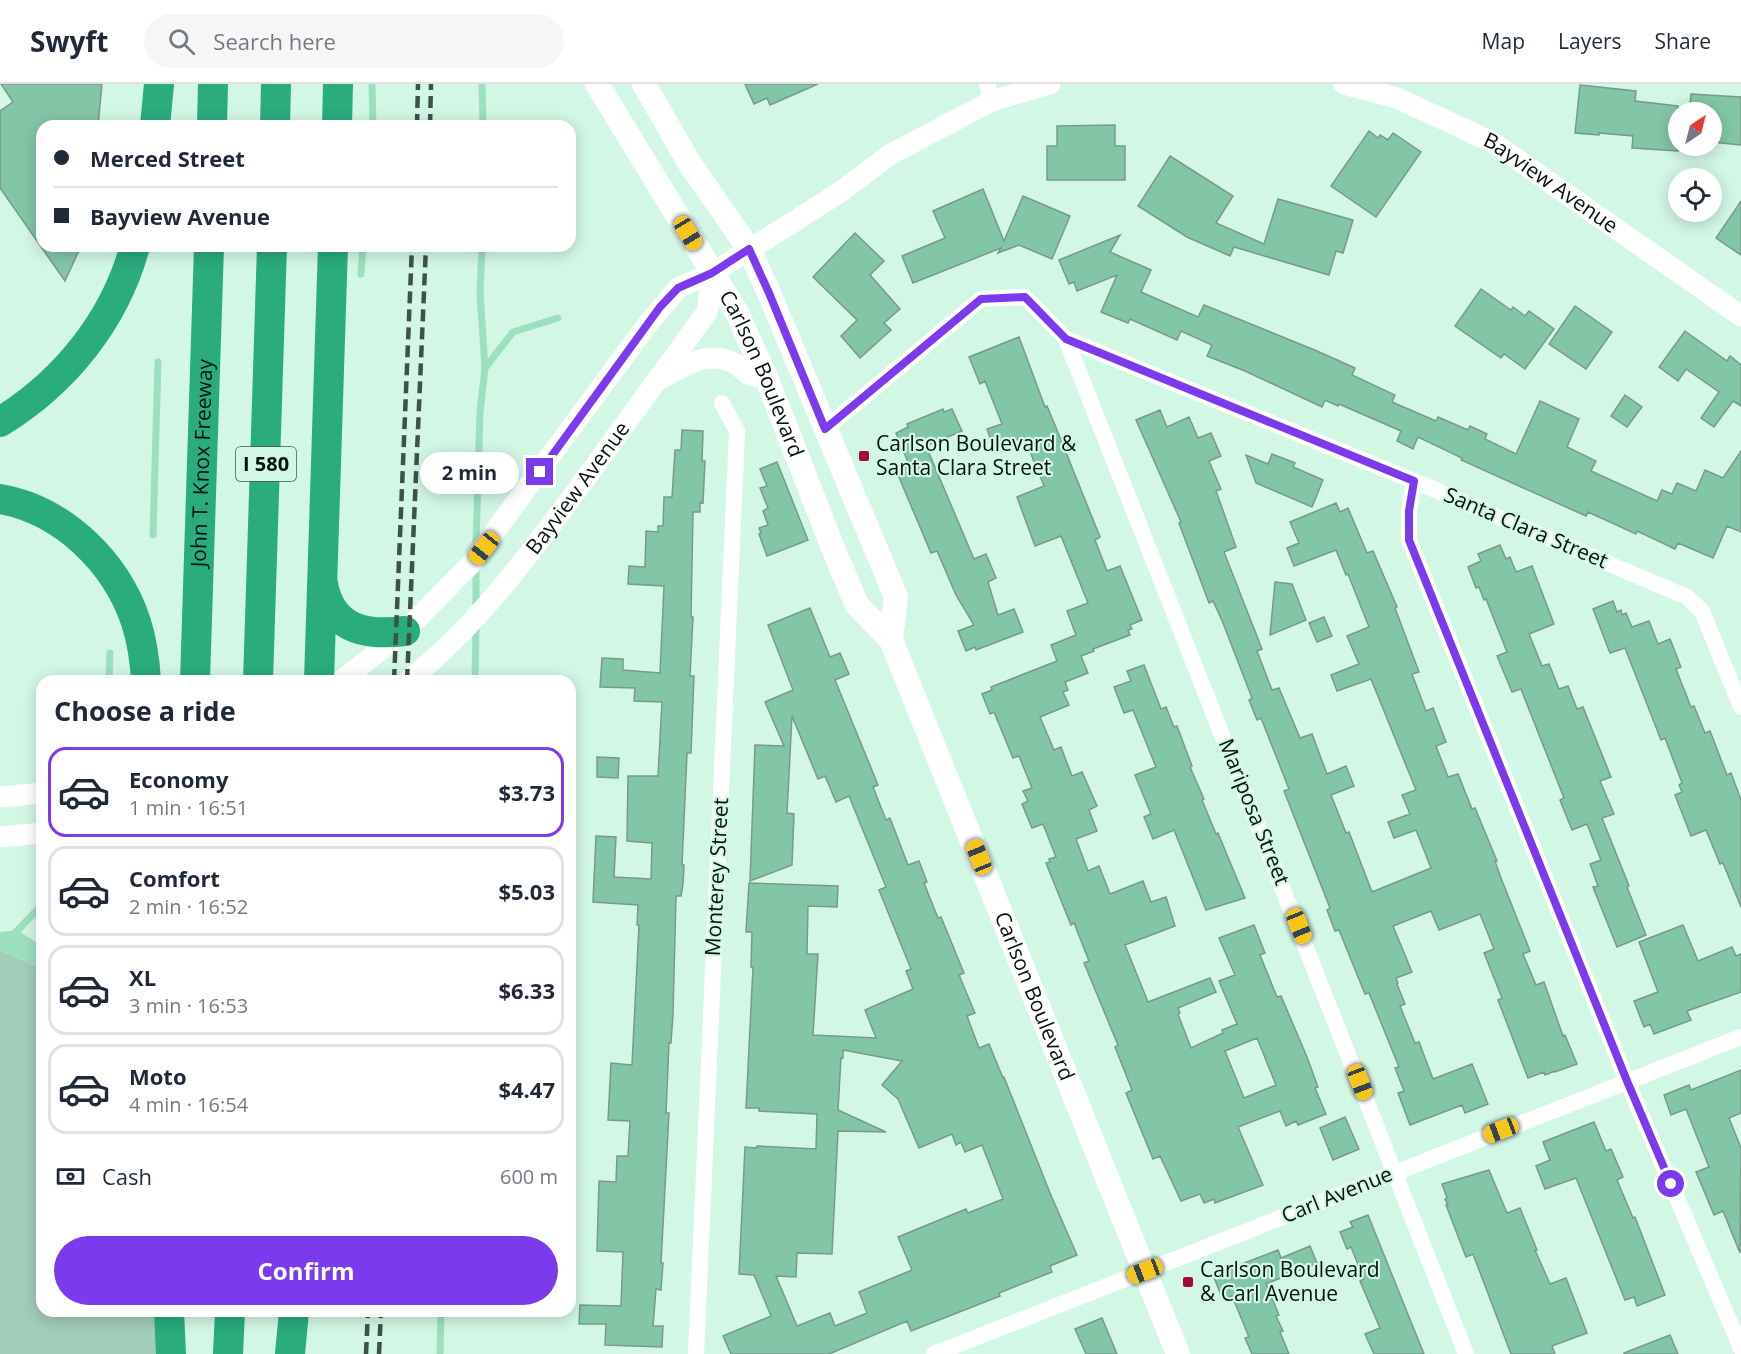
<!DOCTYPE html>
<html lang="en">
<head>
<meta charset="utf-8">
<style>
  :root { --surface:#fff; --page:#f6f6f7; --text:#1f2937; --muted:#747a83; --line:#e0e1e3; --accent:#7c3aed }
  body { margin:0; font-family:"Open Sans",sans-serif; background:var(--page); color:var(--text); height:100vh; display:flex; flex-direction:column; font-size:22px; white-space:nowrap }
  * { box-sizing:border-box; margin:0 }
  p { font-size:20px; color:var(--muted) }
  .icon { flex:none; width:33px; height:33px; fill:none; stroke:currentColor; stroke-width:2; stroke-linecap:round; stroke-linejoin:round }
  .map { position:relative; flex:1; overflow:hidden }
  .side { position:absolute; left:36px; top:591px; width:540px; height:642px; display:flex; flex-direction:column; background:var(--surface); border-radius:18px; box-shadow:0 3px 15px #0003 }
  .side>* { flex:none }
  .hud { position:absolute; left:36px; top:36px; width:540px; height:132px; border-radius:18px; box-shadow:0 3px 15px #0003; display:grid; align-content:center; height:132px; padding:0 18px; background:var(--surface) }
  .needle { width:39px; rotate:35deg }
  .tools { position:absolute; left:1668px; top:18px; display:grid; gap:12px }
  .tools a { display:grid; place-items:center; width:54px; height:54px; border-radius:50%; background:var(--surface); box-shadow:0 3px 15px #0003; font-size:30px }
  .end { position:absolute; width:27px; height:27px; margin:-14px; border:8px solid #7c3aed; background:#fff; box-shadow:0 0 0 3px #fff }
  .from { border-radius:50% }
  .bubble { position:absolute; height:42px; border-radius:21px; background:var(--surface); box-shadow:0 3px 15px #0003; font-size:20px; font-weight:700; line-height:42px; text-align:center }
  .car { position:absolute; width:18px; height:36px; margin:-18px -9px; border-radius:8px; box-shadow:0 0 4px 2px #0007; background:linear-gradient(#f5c518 24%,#345 0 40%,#f5c518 0 76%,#345 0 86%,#f5c518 0) }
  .hud b { display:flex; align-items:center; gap:21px; height:57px; font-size:22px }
  .hud b+b { border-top:2px solid var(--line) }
  .hud i { width:15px; height:15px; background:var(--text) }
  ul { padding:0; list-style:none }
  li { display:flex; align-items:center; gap:18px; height:90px; margin:0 12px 9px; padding:0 6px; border:3px solid var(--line); border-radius:18px }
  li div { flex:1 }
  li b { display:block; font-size:22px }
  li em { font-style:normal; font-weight:700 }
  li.active { border-color:var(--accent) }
  li>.icon { width:54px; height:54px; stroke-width:1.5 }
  h2 { padding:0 18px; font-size:27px; line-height:72px }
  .pay { display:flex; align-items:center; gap:15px; height:66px; padding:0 18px; font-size:22px }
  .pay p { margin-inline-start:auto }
  .cta { display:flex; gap:12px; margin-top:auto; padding:12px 18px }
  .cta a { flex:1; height:69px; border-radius:36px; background:var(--accent); color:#fff; font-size:24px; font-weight:700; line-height:69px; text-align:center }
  header { display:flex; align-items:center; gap:36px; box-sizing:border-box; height:84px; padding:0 30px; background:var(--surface); border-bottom:2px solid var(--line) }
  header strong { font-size:28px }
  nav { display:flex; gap:33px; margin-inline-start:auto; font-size:21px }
  .search { width:420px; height:54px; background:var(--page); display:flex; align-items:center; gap:15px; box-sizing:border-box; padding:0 21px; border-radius:33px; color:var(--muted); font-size:22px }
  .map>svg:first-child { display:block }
  .green { fill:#a2cdb8 }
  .water { fill:#9ce0c0 }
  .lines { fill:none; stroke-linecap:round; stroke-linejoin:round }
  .stream { stroke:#9ce0c0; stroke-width:7 }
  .building { fill:#83c6a7; stroke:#789a8a; stroke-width:1.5; fill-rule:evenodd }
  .minor { stroke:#fff; stroke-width:16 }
  .tertiary { stroke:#fff; stroke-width:21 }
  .secondary { stroke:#fff; stroke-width:24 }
  .motorway { stroke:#2aac7d; stroke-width:30 }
  .rail { stroke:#3e5248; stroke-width:4.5; stroke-dasharray:12 6; stroke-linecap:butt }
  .route { stroke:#7c3aed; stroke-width:8 }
  .poi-dot { fill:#a40738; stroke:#d3f7e5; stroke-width:2 }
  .labels { text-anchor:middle; stroke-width:4.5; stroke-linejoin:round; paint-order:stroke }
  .shield { fill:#d3f7e5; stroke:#44574e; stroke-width:1.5 }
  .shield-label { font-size:20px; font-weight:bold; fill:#06130d }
  .street-label { font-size:21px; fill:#06130d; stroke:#d3f7e5 }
  .poi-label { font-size:21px; fill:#06130d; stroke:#d3f7e5; text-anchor:start }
</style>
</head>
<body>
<header>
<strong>Swyft</strong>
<div class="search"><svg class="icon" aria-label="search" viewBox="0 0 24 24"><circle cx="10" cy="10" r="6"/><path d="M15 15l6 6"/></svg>Search here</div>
<nav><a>Map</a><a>Layers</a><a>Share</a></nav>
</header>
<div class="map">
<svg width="1741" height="1270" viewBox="0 0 1741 1270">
  <rect width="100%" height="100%" fill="#d3f7e5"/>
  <!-- green -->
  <polygon class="green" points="0,866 42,885 42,1227 169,1227 171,1270 0,1270"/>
  <!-- water -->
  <polygon class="water" points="17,846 42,862 42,885 0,866 0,848"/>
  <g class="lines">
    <!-- stream -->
    <g class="stream">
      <polyline points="372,0 373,42"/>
      <polyline points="482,0 483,42"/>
      <polyline points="482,162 480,209 485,284"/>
      <polyline points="361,190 363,162"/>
      <polyline points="153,451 158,278"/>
      <polyline points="476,461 480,328 485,284 513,248 558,234"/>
      <polyline points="476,524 476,482"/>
      <polyline points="109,597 110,569"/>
      <polyline points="475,597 476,542"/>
      <polyline points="13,851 42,821"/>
      <polyline points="440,1270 441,1227"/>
    </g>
  </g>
  <!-- building -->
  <g class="building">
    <polygon points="1,0 102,0 98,42 42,42 42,162 81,162 65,197 0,104 0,27 13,18"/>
    <polygon points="745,0 818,0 770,21 767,14 754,20"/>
    <polygon points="1580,1 1636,7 1635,17 1678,22 1678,67 1632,64 1633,52 1599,49 1599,51 1575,49"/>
    <polygon points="1691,10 1741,13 1741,61 1712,58 1712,28 1689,28"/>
    <polygon points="1115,41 1115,62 1125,62 1125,96 1047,96 1047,62 1057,62 1057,42"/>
    <polygon points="1369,47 1378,54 1380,51 1388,56 1393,49 1421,68 1376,133 1331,102"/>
    <polygon points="1170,72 1233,112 1216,139 1264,160 1278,115 1353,136 1343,169 1336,167 1329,191 1234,163 1230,172 1187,153 1138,122"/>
    <polygon points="983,105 1004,157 1023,112 1070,132 1052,175 1019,161 998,169 1001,164 913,199 902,172 945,154 933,127"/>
    <polygon points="1741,117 1741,171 1716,154"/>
    <polygon points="855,149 884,177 870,191 900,225 884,239 891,246 860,274 841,252 857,236 813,193"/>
    <polygon points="1120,151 1110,168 1151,186 1141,208 1198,233 1204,221 1317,267 1355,284 1352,291 1395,311 1392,318 1436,337 1438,333 1468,346 1470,342 1487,350 1485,355 1516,370 1540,317 1579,335 1567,363 1596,377 1591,387 1657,417 1662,406 1672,410 1677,399 1696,407 1705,386 1723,394 1741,367 1741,448 1727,442 1713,474 1678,459 1675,465 1637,447 1636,450 1588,428 1586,432 1461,376 1462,374 1418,353 1413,365 1397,357 1401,347 1339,320 1338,322 1325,316 1322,323 1245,287 1207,272 1212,261 1181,247 1177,256 1130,235 1128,239 1101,228 1117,191 1077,207 1074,198 1069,200 1059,176"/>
    <polygon points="1481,205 1511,226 1513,223 1525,232 1529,227 1554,245 1525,285 1504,270 1501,274 1455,242"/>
    <polygon points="1575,222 1612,248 1586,285 1549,260"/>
    <polygon points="1685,247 1727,277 1730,272 1741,281 1741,322 1733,317 1714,343 1701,334 1719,308 1686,285 1678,297 1659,283"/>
    <path d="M1019,253L1045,323L1047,322L1057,346L1100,453L1095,456L1107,487L1120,482L1142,536L1130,541L1132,545L1128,546L1130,551L1093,565L1094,567L1081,572L1088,589L1065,598L1068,606L1063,608L1069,621L1040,633L1054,666L1061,663L1072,692L1082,688L1097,722L1089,726L1097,747L1076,755L1088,787L1099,782L1110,810L1143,797L1151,818L1166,813L1175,842L1125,861L1148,918L1210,894L1216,908L1178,924L1180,929L1178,930L1191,964L1223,949L1222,946L1237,940L1219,897L1235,891L1219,854L1254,841L1265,869L1260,871L1277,913L1281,912L1307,973L1318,1003L1315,1004L1326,1030L1298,1041L1296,1037L1286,1042L1280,1027L1238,1043L1263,1101L1215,1119L1214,1115L1204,1119L1200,1110L1181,1117L1160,1072L1153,1075L1126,1009L1132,1006L1115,963L1118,961L1084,879L1089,877L1074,839L1071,841L1046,779L1050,778L1049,775L1056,773L1043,740L1032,744L1022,720L1028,717L1023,707L1032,704L1019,672L1013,674L994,628L990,630L982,610L992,606L991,603L1057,577L1051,561L1076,551L1067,527L1088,519L1061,452L1035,462L1017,413L1044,402L1024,353L994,365L987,345L1002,340L985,297L980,300L969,273ZM1257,954L1276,1001L1244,1014L1225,967Z"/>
    <polygon points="1625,311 1642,323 1627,343 1611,332"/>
    <polygon points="943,325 944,328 952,325 962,347 926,362 974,475 986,470 996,494 988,498 998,531 1014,525 1023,548 976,566 975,563 966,567 958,547 974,541 956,511 937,467 931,469 895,384 908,378 896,349 908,343 907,340"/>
    <polygon points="1160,326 1167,343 1189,333 1198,354 1211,349 1221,372 1209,377 1221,405 1216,407 1236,463 1224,468 1262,565 1257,567 1272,606 1279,604 1300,654 1312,650 1327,690 1346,682 1354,702 1331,711 1346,749 1349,748 1372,808 1431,784 1416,746 1394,754 1388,738 1410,730 1402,711 1416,706 1371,595 1337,607 1331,591 1359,580 1347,552 1369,543 1348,490 1346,491 1336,466 1294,482 1287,464 1299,459 1290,438 1336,419 1340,428 1348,424 1367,469 1373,467 1397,523 1395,524 1419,588 1412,590 1426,627 1433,624 1446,658 1436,662 1448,693 1458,690 1472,725 1475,724 1497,777 1495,777 1501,794 1530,867 1523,870 1536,901 1544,898 1563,952 1565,951 1577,980 1555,988 1555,987 1545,991 1544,988 1528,994 1498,916 1502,914 1484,869 1494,865 1480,830 1439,846 1431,827 1393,842 1412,888 1396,894 1398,899 1397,900 1405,920 1400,922 1415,959 1419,958 1433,995 1472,980 1488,1020 1465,1029 1462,1021 1410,1041 1398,1009 1404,1007 1395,984 1399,983 1369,909 1365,910 1339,846 1335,847 1327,826 1330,824 1284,707 1289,705 1261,634 1257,636 1249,616 1252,614 1223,539 1213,517 1209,519 1179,439 1181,438 1136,336"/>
    <polygon points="682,346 703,347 702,377 705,377 703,419 700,418 700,428 693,428 691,533 693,533 690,592 694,592 691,669 687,669 682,781 684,781 683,800 681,812 676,812 673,930 671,959 669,959 666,1029 669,1029 661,1179 663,1179 661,1206 656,1205 653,1242 663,1242 662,1263 605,1261 606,1240 579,1240 580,1221 621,1222 623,1168 597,1167 599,1097 616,1098 617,1072 628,1072 630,1037 608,1036 611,979 632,981 639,841 637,841 638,821 593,818 596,752 616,753 614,793 651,795 652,759 627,757 628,692 658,692 662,618 634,617 635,604 600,603 602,574 623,575 623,586 660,589 664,502 628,500 629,482 645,483 646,447 658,448 658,442 663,442 664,413 672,413 675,366 681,366"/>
    <polygon points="1272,370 1295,379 1293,383 1323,396 1312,423 1256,399 1246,371 1268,380"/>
    <polygon points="777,378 808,456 767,472 759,450 761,449 759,444 768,441 763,427 768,424 760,404 767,402 760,385"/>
    <polygon points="1500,461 1506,475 1510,473 1516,488 1532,482 1554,540 1529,550 1542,582 1549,580 1559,605 1568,602 1577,625 1583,623 1611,693 1600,697 1614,730 1602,734 1629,802 1627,803 1646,851 1617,863 1593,803 1598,802 1590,780 1601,776 1587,740 1572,746 1560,716 1564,714 1521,605 1512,608 1497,572 1507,568 1486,515 1484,516 1479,503 1476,504 1468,483 1481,477 1478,470"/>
    <polygon points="1275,498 1292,500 1306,536 1270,551"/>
    <polygon points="1613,517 1617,528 1621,526 1622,531 1626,529 1632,543 1649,537 1658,560 1670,555 1681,583 1676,585 1691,623 1694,622 1705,649 1710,647 1727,691 1731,689 1741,716 1741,823 1723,779 1720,780 1706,746 1691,752 1675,711 1682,708 1679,701 1682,699 1665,654 1661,656 1625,564 1610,569 1593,525"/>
    <path d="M810,524L830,573L840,569L849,590L835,596L878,701L873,703L886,736L890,734L908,781L919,777L927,798L924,799L938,834L941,833L964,889L959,891L975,929L967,932L979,964L989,960L1003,994L1004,993L1050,1109L1077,1171L1050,1182L1052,1188L999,1209L1000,1212L911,1247L907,1237L829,1270H731L723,1252L771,1232L754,1191L739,1190L745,1063L757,1064V1062L816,1065L817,1030L759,1027V1024H746L753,883H751L752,848H746L749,799L838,802L837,823L808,822L807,870H818L813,951L876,954L865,926L913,905L906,887L911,885L879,806L886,803L849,712L836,718L825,692L818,695L792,632L787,729L794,730L792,781L750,797L755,661L784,662L765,618L793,606L768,541ZM843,966L902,977L882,1001L898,1015L919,1064L952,1050L956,1061L961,1058L965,1068L982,1061L1003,1115L968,1129L966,1125L898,1153L912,1186L859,1208L867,1229L835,1242L830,1229L797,1242L776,1192L796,1193L797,1169L832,1170L838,1047L886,1048L838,1026L841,974H843Z"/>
    <polygon points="1324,533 1332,552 1317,558 1309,539"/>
    <polygon points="1144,581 1161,625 1166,623 1174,643 1177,642 1192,682 1190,683 1204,715 1202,716 1216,750 1218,749 1245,814 1206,826 1174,746 1153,755 1144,733 1151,730 1135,691 1156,683 1133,626 1124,629 1114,603 1131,597 1127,587"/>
    <polygon points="597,673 619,674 618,694 597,693"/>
    <polygon points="1683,841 1698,877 1732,863 1736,872 1741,870 1741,908 1687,927 1691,936 1654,950 1650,940 1644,943 1634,917 1658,908 1639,858"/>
    <polygon points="1741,986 1741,1029 1729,1034 1741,1064 1740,1169 1723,1127 1714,1131 1696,1088 1709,1083 1686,1025 1671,1031 1664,1011 1689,1001 1691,1006"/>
    <polygon points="1345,1033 1359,1065 1333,1076 1320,1044"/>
    <polygon points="1594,1038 1606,1067 1611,1065 1623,1093 1617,1096 1633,1134 1635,1133 1665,1211 1637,1222 1634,1213 1625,1216 1576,1094 1545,1105 1536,1082 1550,1076 1543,1058"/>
    <polygon points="1489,1086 1507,1129 1520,1124 1537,1166 1535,1166 1550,1200 1566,1194 1587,1249 1552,1262 1555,1270 1511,1270 1473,1170 1466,1173 1446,1121 1448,1121 1445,1115 1447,1114 1442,1100"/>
    <polygon points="1368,1131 1407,1228 1424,1270 1374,1270 1365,1250 1380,1244 1360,1197 1364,1195 1351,1163 1347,1165 1340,1148 1353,1143 1350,1138"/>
    <polygon points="1310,1162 1317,1179 1266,1200 1279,1231 1276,1232 1283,1247 1280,1248 1289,1270 1252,1270 1245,1254 1249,1253 1232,1212 1223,1216 1213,1191 1278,1166 1281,1174"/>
    <polygon points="1102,1234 1117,1270 1086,1270 1075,1245"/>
    <polygon points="1670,1251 1678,1270 1624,1270 1624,1269"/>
  </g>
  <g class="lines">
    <!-- minor -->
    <g class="minor">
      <polyline points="987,0 992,17"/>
      <polyline points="1066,255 1466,1270"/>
      <polyline points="825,345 981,215 1025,213 1066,255 1414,397 1687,513 1702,527 1741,623"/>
      <polyline points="1414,397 1409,427 1409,456 1627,997 1741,1264"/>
      <polyline points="696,1270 737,347 722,319"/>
      <polyline points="934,1270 1741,953"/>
    </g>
    <!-- tertiary -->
    <g class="tertiary">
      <path id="s1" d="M1344,0L1397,14L1492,58L1741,232"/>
      <path d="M664,293C687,281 707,266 734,279C739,282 743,287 748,290C753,293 761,293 767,295"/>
      <polyline points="341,597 405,547 470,481 647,241 678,204 712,189 839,109 891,70 992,17 1050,0"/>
      <path id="s2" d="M408,597C479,540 529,471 583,398C624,341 666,284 707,228L712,189"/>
      <polyline points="0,713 42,709"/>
      <polyline points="0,753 42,749"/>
    </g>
    <!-- secondary -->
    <g class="secondary">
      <path id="s3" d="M597,0L737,229L767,295L835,469L857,521L891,556L1178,1270"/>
      <polyline points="644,0 690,80 749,165 769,209 896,513 891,556"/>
    </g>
    <!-- motorway -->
    <g class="motorway">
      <polyline points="155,42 159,0"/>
      <polyline points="212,42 213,0"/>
      <polyline points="275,42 276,0"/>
      <polyline points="337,42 338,0"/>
      <path d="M0,338C65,298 115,236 135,162"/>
      <path d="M0,415C63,426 116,478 136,538C142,557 145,577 146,597"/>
      <path d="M323,500C331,545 365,552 405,547"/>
      <path id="s4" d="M195,597L209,162"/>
      <polyline points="258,597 272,162"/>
      <polyline points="319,597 333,162"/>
      <polyline points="169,1227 171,1270"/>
      <polyline points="228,1270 230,1227"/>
      <polyline points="290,1270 294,1227"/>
    </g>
    <!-- rail -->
    <g class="rail">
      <polyline points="417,42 418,0"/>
      <polyline points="430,42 431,0"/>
      <polyline points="394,597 412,162"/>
      <polyline points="407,597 426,162"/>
      <polyline points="366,1270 368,1227"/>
      <polyline points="379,1270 381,1227"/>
    </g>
  </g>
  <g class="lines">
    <!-- route -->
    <polyline class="route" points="540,388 660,223 678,204 712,189 749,165 769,209 825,345 981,215 1025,213 1066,255 1414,397 1409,427 1409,456 1627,997 1671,1100"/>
  </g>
  <!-- markers -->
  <g class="poi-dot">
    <rect x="858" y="366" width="12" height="12" rx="3"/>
    <rect x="1182" y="1192" width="12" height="12" rx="3"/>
  </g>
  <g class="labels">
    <!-- shield labels -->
    <rect class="shield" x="236" y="363" width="60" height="34" rx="4.5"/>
    <g class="shield-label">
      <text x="266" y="387">I 580</text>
    </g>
    <!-- street labels -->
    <g class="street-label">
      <text dy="7" stroke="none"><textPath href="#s1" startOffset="231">Bayview Avenue</textPath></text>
      <text dy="7" stroke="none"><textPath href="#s3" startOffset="334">Carlson Boulevard</textPath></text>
      <text dy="7" stroke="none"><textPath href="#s4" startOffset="218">John T. Knox Freeway</textPath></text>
      <text dy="7" stroke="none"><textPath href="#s2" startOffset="258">Bayview Avenue</textPath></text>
      <text transform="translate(1526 444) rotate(23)" y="7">Santa Clara Street</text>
      <text transform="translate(1254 728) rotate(68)" y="7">Mariposa Street</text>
      <text transform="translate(717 793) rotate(-87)" y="7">Monterey Street</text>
      <text dy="7" stroke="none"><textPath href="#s3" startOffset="1017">Carlson Boulevard</textPath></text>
      <text transform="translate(1337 1111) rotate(-22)" y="7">Carl Avenue</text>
    </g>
    <!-- poi labels -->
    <g class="poi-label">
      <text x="876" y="367">Carlson Boulevard &amp;<tspan x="876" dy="24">Santa Clara Street</tspan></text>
      <text x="1200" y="1193">Carlson Boulevard<tspan x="1200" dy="24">&amp; Carl Avenue</tspan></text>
    </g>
  </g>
</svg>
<div class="tools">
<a><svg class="needle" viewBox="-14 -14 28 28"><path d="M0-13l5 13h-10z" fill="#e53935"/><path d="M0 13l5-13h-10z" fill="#747a83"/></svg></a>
<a><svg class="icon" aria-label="locate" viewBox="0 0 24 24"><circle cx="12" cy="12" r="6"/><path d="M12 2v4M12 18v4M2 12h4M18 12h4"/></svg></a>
</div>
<i class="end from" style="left:1671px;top:1100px"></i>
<i class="end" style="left:540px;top:388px"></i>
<div class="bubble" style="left:420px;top:368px;width:99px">2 min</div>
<i class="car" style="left:688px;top:149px;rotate:149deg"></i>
<i class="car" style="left:484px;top:464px;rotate:219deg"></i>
<i class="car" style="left:979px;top:773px;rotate:338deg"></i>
<i class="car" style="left:1299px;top:842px;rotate:158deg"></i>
<i class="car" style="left:1360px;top:998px;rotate:159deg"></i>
<i class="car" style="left:1501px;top:1046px;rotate:249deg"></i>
<i class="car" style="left:1145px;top:1187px;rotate:249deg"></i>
<div class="hud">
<b><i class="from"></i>Merced Street</b>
<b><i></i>Bayview Avenue</b>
</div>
<section class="side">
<h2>Choose a ride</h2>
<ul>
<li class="active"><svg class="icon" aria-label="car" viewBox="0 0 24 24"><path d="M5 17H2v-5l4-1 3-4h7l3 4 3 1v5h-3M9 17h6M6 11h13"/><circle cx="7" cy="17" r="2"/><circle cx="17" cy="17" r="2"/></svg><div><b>Economy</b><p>1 min · 16:51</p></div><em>$3.73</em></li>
<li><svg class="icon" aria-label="car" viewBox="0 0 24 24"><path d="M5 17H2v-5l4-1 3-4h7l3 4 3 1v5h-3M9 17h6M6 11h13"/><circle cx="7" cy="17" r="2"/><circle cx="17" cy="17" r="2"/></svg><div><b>Comfort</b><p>2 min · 16:52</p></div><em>$5.03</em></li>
<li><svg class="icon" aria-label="car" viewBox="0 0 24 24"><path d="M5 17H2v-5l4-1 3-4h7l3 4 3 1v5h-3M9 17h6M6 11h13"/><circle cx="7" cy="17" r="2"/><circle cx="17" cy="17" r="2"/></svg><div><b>XL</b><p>3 min · 16:53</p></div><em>$6.33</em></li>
<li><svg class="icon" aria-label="car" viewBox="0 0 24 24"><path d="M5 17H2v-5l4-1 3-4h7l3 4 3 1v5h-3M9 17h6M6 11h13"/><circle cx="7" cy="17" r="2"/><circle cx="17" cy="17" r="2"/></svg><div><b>Moto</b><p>4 min · 16:54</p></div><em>$4.47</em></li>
</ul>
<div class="pay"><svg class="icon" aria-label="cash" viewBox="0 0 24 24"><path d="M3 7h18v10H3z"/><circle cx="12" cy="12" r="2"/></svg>Cash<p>600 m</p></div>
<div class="cta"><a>Confirm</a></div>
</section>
</div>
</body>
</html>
